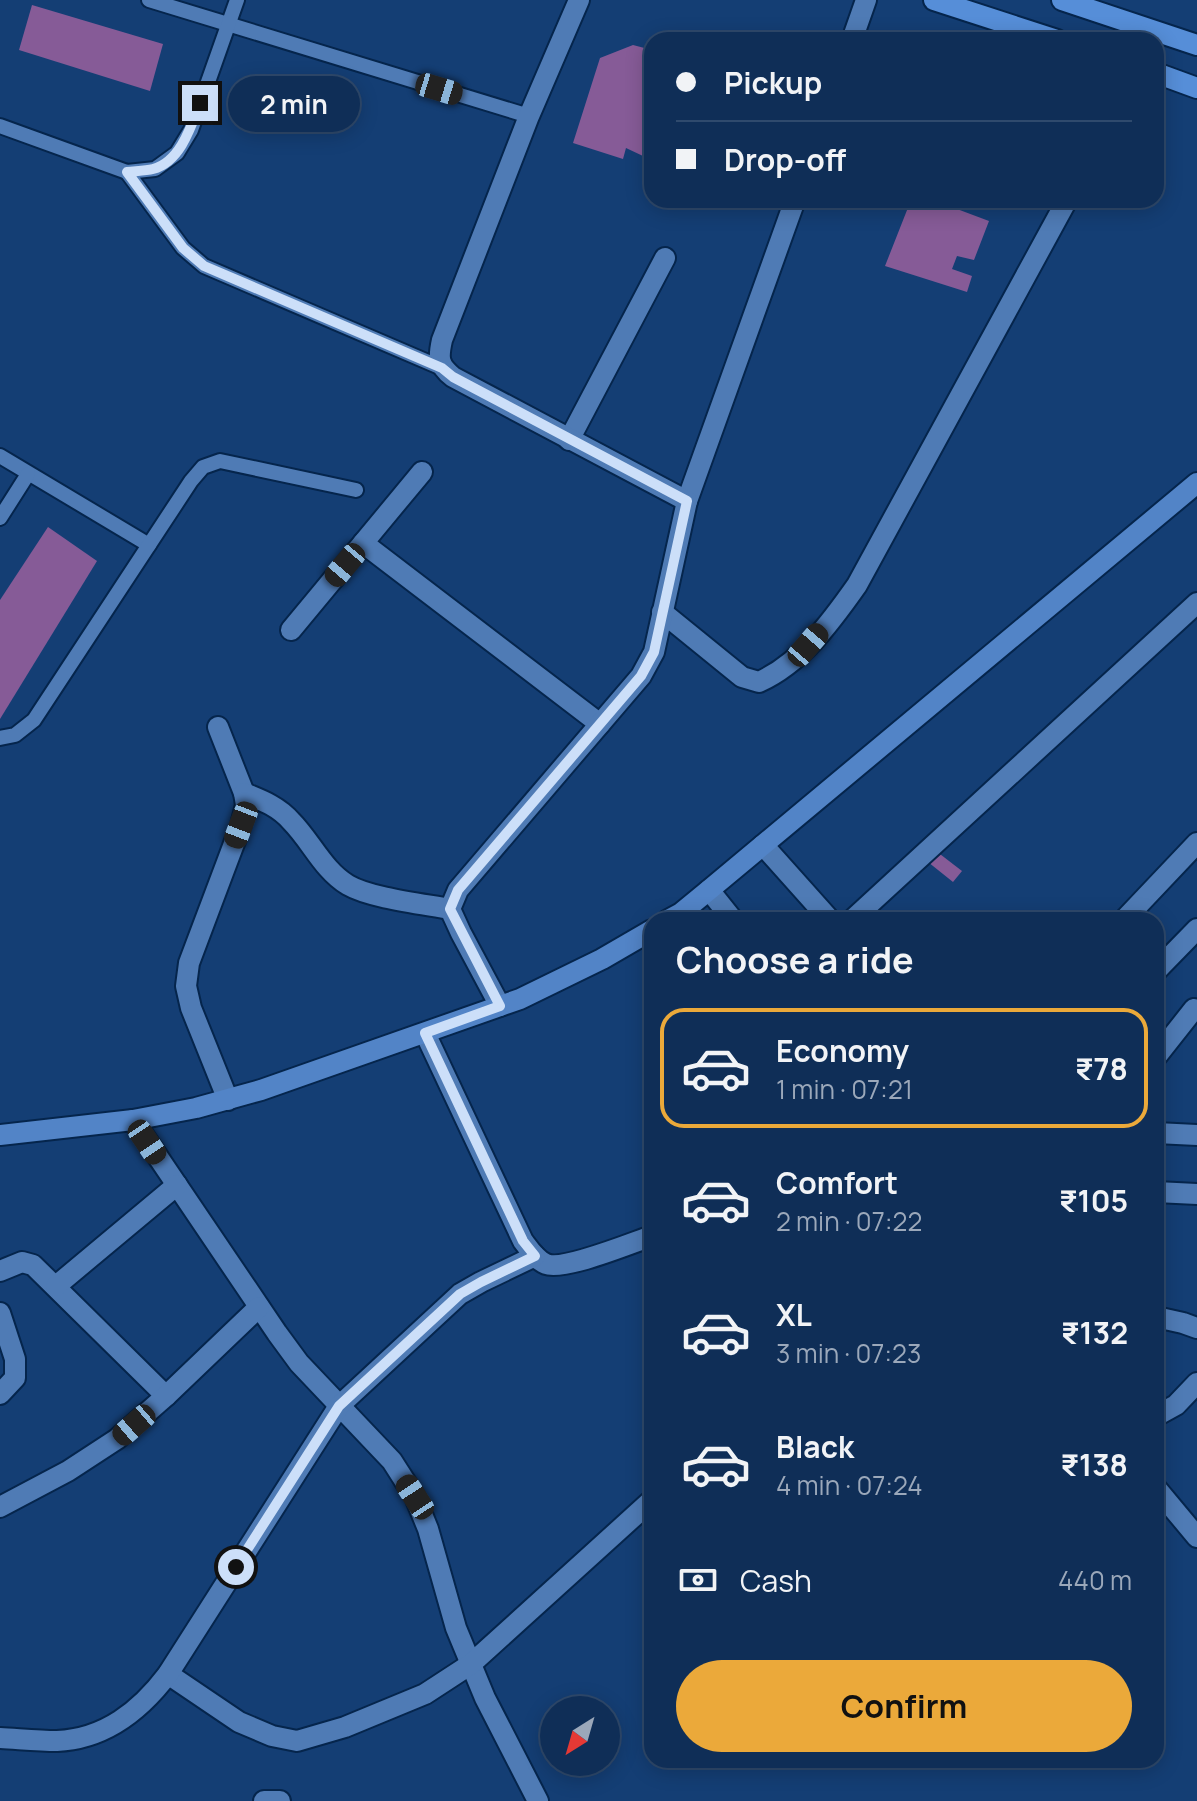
<!DOCTYPE html>
<html lang="en">
<head>
<meta charset="utf-8">
<style>
  :root { --surface:#0f2e57; --page:#18365d; --text:#f1f3f6; --muted:#9ba8ba; --line:#2f4a6d; --accent:#eba93a }
  body { margin:0; font-family:Manrope,sans-serif; background:var(--page); color:var(--text); height:100vh; display:flex; flex-direction:column; font-size:30px; white-space:nowrap }
  * { box-sizing:border-box; margin:0 }
  p { font-size:26px; color:var(--muted) }
  .icon { flex:none; width:44px; height:44px; fill:none; stroke:currentColor; stroke-width:2; stroke-linecap:round; stroke-linejoin:round }
  .map { position:relative; flex:1; overflow:hidden }
  .drawer { position:absolute; left:644px; top:912px; width:520px; height:856px; display:flex; flex-direction:column; background:var(--surface); border-radius:24px; box-shadow:0 4px 20px #0003,0 0 0 2px var(--line) }
  .drawer>* { flex:none }
  .top-card { position:absolute; left:644px; top:32px; width:520px; height:176px; border-radius:24px; box-shadow:0 4px 20px #0003,0 0 0 2px var(--line); display:grid; align-content:center; height:176px; padding:0 32px; background:var(--surface) }
  .needle { width:52px; rotate:217deg }
  .buttons { position:absolute; left:540px; top:1696px; display:grid; gap:16px }
  .buttons a { display:grid; place-items:center; width:80px; height:80px; border-radius:50%; background:var(--surface); box-shadow:0 4px 20px #0003,0 0 0 2px var(--line); font-size:40px }
  .end { position:absolute; width:36px; height:36px; margin:-18px; border:10px solid #ccdff9; background:#111; box-shadow:0 0 0 4px #111 }
  .from { border-radius:50% }
  .bubble { position:absolute; height:56px; border-radius:28px; background:var(--surface); box-shadow:0 4px 20px #0003,0 0 0 2px var(--line); font-size:26px; font-weight:700; line-height:56px; text-align:center }
  .car { position:absolute; width:24px; height:48px; margin:-24px -12px; border-radius:10px; box-shadow:0 0 6px 2px #0007; background:linear-gradient(#222 24%,#8ab4d8 0 40%,#222 0 76%,#8ab4d8 0 86%,#222 0) }
  .top-card b { display:flex; align-items:center; gap:28px; height:76px; font-size:30px }
  .top-card b+b { border-top:2px solid var(--line) }
  .top-card i { width:20px; height:20px; background:var(--text) }
  ul { padding:0; list-style:none }
  li { display:flex; align-items:center; gap:24px; height:120px; margin:0 16px 12px; padding:0 16px; border:4px solid transparent; border-radius:24px }
  li div { flex:1 }
  li b { display:block; font-size:30px }
  li em { font-style:normal; font-weight:700 }
  li.selected { border-color:var(--accent) }
  li>.icon { width:72px; height:72px; stroke-width:1.5 }
  h2 { padding:0 32px; font-size:36px; line-height:96px }
  .pay { display:flex; align-items:center; gap:20px; height:88px; padding:0 32px; font-size:30px }
  .pay p { margin-inline-start:auto }
  .action { display:flex; gap:16px; margin-top:auto; padding:16px 32px }
  .action a { flex:1; height:92px; border-radius:48px; background:var(--accent); color:#111; font-size:32px; font-weight:700; line-height:92px; text-align:center }
  .map>svg:first-child { display:block }
  .building { fill:#865b97 }
  .lines { fill:none; stroke-linecap:round; stroke-linejoin:round }
  .lane-casing { stroke:#05254c; stroke-width:18 }
  .street-casing { stroke:#05254c; stroke-width:24 }
  .secondary-casing { stroke:#05254c; stroke-width:24 }
  .primary-casing { stroke:#05254c; stroke-width:24 }
  .lane { stroke:#4f7bb5; stroke-width:14 }
  .street { stroke:#4f7bb5; stroke-width:20 }
  .secondary { stroke:#5284c7; stroke-width:20 }
  .primary { stroke:#568ed8; stroke-width:20 }
  .route { stroke:#ccdff9; stroke-width:10 }
</style>
</head>
<body>
<div class="map">
<svg width="1197" height="1801" viewBox="0 0 1197 1801">
  <rect width="100%" height="100%" fill="#143e74"/>
  <!-- building -->
  <g class="building">
    <polygon points="32,5 163,44 150,91 19,50"/>
    <polygon points="633,45 652,50 652,145 643,156 626,148 623,159 573,143 600,58"/>
    <polygon points="911,200 931,200 948,207 951,200 961,200 957,209 989,221 974,260 957,256 952,269 972,276 967,292 885,266"/>
    <polygon points="48,527 97,561 0,719 0,600"/>
    <polygon points="936,851 962,871 953,882 928,862"/>
  </g>
  <g class="lines">
    <!-- lane casing -->
    <g class="lane-casing">
      <g id="lane">
        <polyline points="149,0 529,116"/>
        <polyline points="0,126 127,172 155,169 177,153 191,130 237,0"/>
        <polyline points="127,172 183,248 204,266 442,368"/>
        <polyline points="0,456 149,545"/>
        <polyline points="0,518 28,474"/>
        <polyline points="0,738 15,735 34,720 191,481 203,467 220,461 356,490"/>
      </g>
    </g>
    <!-- street casing -->
    <g class="street-casing">
      <g id="street">
        <polyline points="852,40 866,0"/>
        <polyline points="569,440 665,258"/>
        <polyline points="687,501 795,200"/>
        <polyline points="363,543 600,724"/>
        <path d="M662,612L742,677L759,682C801,663 831,622 857,585L1067,200"/>
        <polyline points="291,630 422,472"/>
        <polyline points="218,727 244,793 246,805 241,825 189,963 186,986 191,1008 228,1100"/>
        <path d="M244,793C261,800 278,806 291,821C311,841 323,870 348,885C370,898 423,904 450,909"/>
        <polyline points="763,845 830,920"/>
        <polyline points="709,890 733,920"/>
        <polyline points="852,920 1197,603"/>
        <polyline points="1124,920 1197,843"/>
        <polyline points="1156,971 1197,929"/>
        <path d="M500,1006L461,933L450,909L458,890L641,676L654,652L687,501L453,377C438,365 438,358 442,340L529,116L579,0"/>
        <path d="M425,1033L523,1241C529,1249 536,1260 546,1264C564,1271 631,1243 652,1236"/>
        <polyline points="1156,1057 1194,1009"/>
        <polyline points="133,1120 277,1333 299,1363 392,1461 415,1497 428,1529 456,1628 485,1698 538,1801"/>
        <polyline points="1156,1133 1197,1135"/>
        <polyline points="1156,1192 1197,1194"/>
        <polyline points="0,1271 22,1262 33,1265 166,1396"/>
        <polyline points="56,1286 177,1185"/>
        <polyline points="0,1313 15,1359 15,1378 0,1394"/>
        <polyline points="1156,1317 1183,1323 1197,1328"/>
        <polyline points="1156,1416 1176,1405 1197,1383"/>
        <polyline points="1156,1488 1197,1537"/>
        <polyline points="0,1507 68,1471 117,1439 166,1396 259,1307"/>
        <polyline points="168,1674 239,1722 272,1736 297,1741 345,1727 425,1694 471,1664 652,1500"/>
        <path d="M0,1738C19,1739 38,1741 57,1741C105,1739 140,1711 168,1674L339,1406L460,1294L481,1282L535,1256"/>
        <polyline points="264,1801 280,1801"/>
      </g>
    </g>
    <!-- secondary casing -->
    <g class="secondary-casing">
      <g id="secondary">
        <polyline points="668,920 681,913 709,890 1197,483"/>
        <polyline points="0,1135 133,1120 196,1108 261,1090 520,999 602,959 652,930"/>
      </g>
    </g>
    <!-- primary casing -->
    <g class="primary-casing">
      <g id="primary">
        <polyline points="934,0 1057,40"/>
        <polyline points="1062,0 1197,45"/>
        <polyline points="1156,73 1197,88"/>
      </g>
    </g>
    <!-- lane -->
    <use href="#lane" class="lane"/>
    <!-- street -->
    <use href="#street" class="street"/>
    <!-- secondary -->
    <use href="#secondary" class="secondary"/>
    <!-- primary -->
    <use href="#primary" class="primary"/>
  </g>
  <g class="lines">
    <!-- route -->
    <path class="route" d="M200,103C191,127 180,162 153,169C145,171 135,171 127,172L183,248L204,266L442,368L453,377L687,501L654,652L641,676L458,890L450,909L500,1006L425,1033L523,1241L535,1256L481,1282L460,1294L339,1406L236,1567"/>
  </g>
</svg>
<div class="buttons">
<a><svg class="needle" viewBox="-14 -14 28 28"><path d="M0-13l5 13h-10z" fill="#e53935"/><path d="M0 13l5-13h-10z" fill="#9ba8ba"/></svg></a>
</div>
<i class="end from" style="left:236px;top:1567px"></i>
<i class="end" style="left:200px;top:103px"></i>
<div class="bubble" style="left:228px;top:76px;width:132px">2 min</div>
<i class="car" style="left:439px;top:89px;rotate:107deg"></i>
<i class="car" style="left:345px;top:565px;rotate:220deg"></i>
<i class="car" style="left:808px;top:645px;rotate:41deg"></i>
<i class="car" style="left:241px;top:825px;rotate:201deg"></i>
<i class="car" style="left:147px;top:1142px;rotate:146deg"></i>
<i class="car" style="left:134px;top:1425px;rotate:229deg"></i>
<i class="car" style="left:415px;top:1497px;rotate:327deg"></i>
<div class="top-card">
<b><i class="from"></i>Pickup</b>
<b><i></i>Drop-off</b>
</div>
<section class="drawer">
<h2>Choose a ride</h2>
<ul>
<li class="selected"><svg class="icon" aria-label="car" viewBox="0 0 24 24"><path d="M5 17H2v-5l4-1 3-4h7l3 4 3 1v5h-3M9 17h6M6 11h13"/><circle cx="7" cy="17" r="2"/><circle cx="17" cy="17" r="2"/></svg><div><b>Economy</b><p>1 min · 07:21</p></div><em>₹78</em></li>
<li><svg class="icon" aria-label="car" viewBox="0 0 24 24"><path d="M5 17H2v-5l4-1 3-4h7l3 4 3 1v5h-3M9 17h6M6 11h13"/><circle cx="7" cy="17" r="2"/><circle cx="17" cy="17" r="2"/></svg><div><b>Comfort</b><p>2 min · 07:22</p></div><em>₹105</em></li>
<li><svg class="icon" aria-label="car" viewBox="0 0 24 24"><path d="M5 17H2v-5l4-1 3-4h7l3 4 3 1v5h-3M9 17h6M6 11h13"/><circle cx="7" cy="17" r="2"/><circle cx="17" cy="17" r="2"/></svg><div><b>XL</b><p>3 min · 07:23</p></div><em>₹132</em></li>
<li><svg class="icon" aria-label="car" viewBox="0 0 24 24"><path d="M5 17H2v-5l4-1 3-4h7l3 4 3 1v5h-3M9 17h6M6 11h13"/><circle cx="7" cy="17" r="2"/><circle cx="17" cy="17" r="2"/></svg><div><b>Black</b><p>4 min · 07:24</p></div><em>₹138</em></li>
</ul>
<div class="pay"><svg class="icon" aria-label="cash" viewBox="0 0 24 24"><path d="M3 7h18v10H3z"/><circle cx="12" cy="12" r="2"/></svg>Cash<p>440 m</p></div>
<div class="action"><a>Confirm</a></div>
</section>
</div>
</body>
</html>
